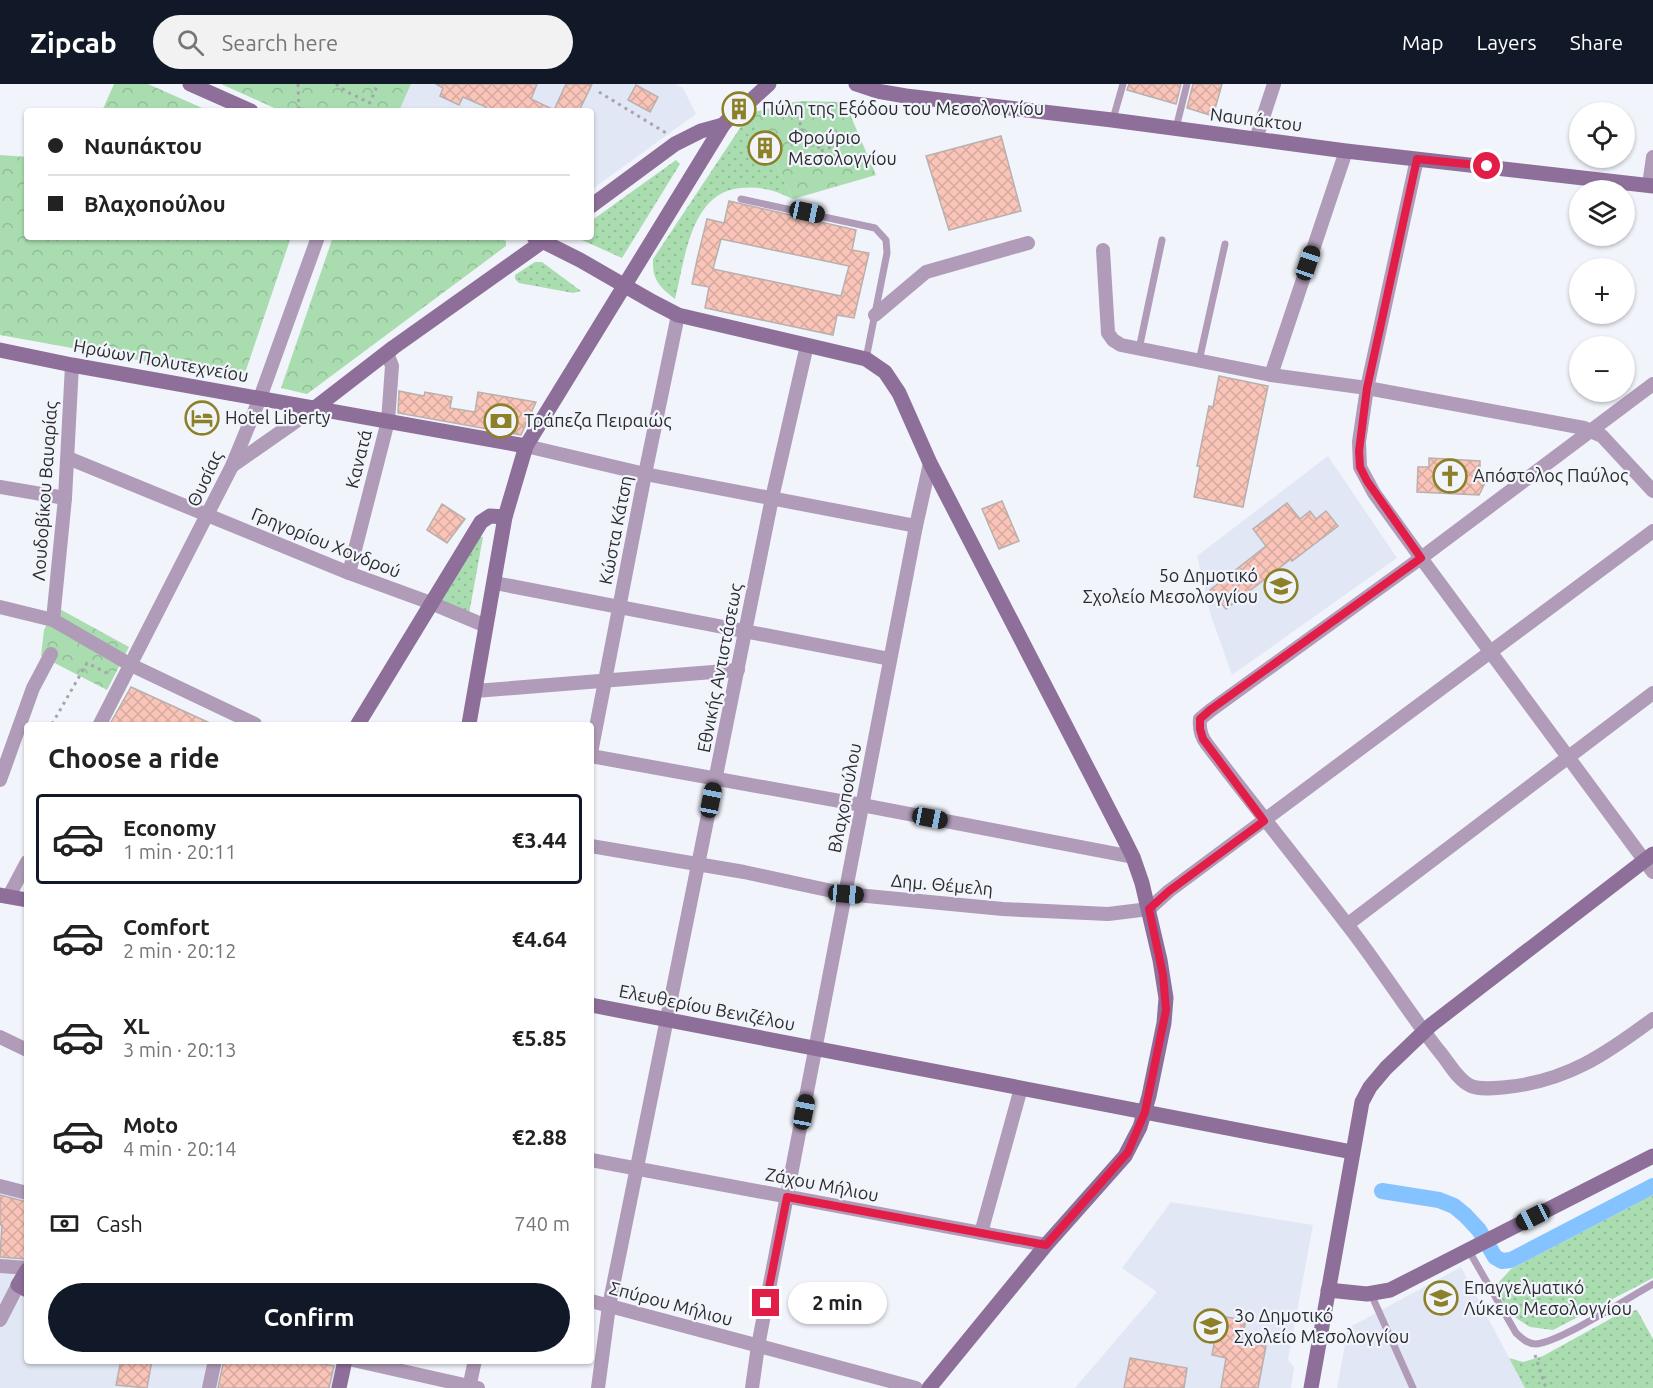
<!DOCTYPE html>
<html lang="en">
<head>
<meta charset="utf-8">
<style>
  :root { --surface:#fff; --page:#f2f2f2; --text:#222; --muted:#767676; --line:#e0e0e0; --accent:#111827 }
  body { margin:0; font-family:Ubuntu,sans-serif; background:var(--page); color:var(--text); height:100vh; display:flex; flex-direction:column; font-size:22px; white-space:nowrap }
  * { box-sizing:border-box; margin:0 }
  p { font-size:20px; color:var(--muted) }
  .icon { flex:none; width:33px; height:33px; fill:none; stroke:currentColor; stroke-width:2; stroke-linecap:round; stroke-linejoin:round }
  .map { position:relative; flex:1; overflow:hidden }
  .drawer { position:absolute; left:24px; top:638px; width:570px; height:642px; display:flex; flex-direction:column; background:var(--surface); border-radius:6px; box-shadow:0 2px 4px #0004 }
  .drawer>* { flex:none }
  .guide { position:absolute; left:24px; top:24px; width:570px; height:132px; border-radius:6px; box-shadow:0 2px 4px #0004; display:grid; align-content:center; height:132px; padding:0 24px; background:var(--surface) }
  .controls { position:absolute; left:1569px; top:18px; display:grid; gap:12px }
  .controls a { display:grid; place-items:center; width:66px; height:66px; border-radius:50%; background:var(--surface); box-shadow:0 2px 4px #0004; font-size:30px }
  .end { position:absolute; width:27px; height:27px; margin:-14px; border:8px solid #e11d48; background:#fff; box-shadow:0 0 0 3px #fff }
  .from { border-radius:50% }
  .bubble { position:absolute; height:42px; border-radius:21px; background:var(--surface); box-shadow:0 2px 4px #0004; font-size:20px; font-weight:700; line-height:42px; text-align:center }
  .car { position:absolute; width:18px; height:36px; margin:-18px -9px; border-radius:8px; box-shadow:0 0 4px 2px #0007; background:linear-gradient(#222 24%,#8ab4d8 0 40%,#222 0 76%,#8ab4d8 0 86%,#222 0) }
  .guide b { display:flex; align-items:center; gap:21px; height:57px; font-size:22px }
  .guide b+b { border-top:2px solid var(--line) }
  .guide i { width:15px; height:15px; background:var(--text) }
  ul { padding:0; list-style:none }
  li { display:flex; align-items:center; gap:18px; height:90px; margin:0 12px 9px; padding:0 12px; border:3px solid transparent; border-radius:6px }
  li div { flex:1 }
  li b { display:block; font-size:22px }
  li em { font-style:normal; font-weight:700 }
  li.active { border-color:var(--accent) }
  li>.icon { width:54px; height:54px; stroke-width:1.5 }
  h2 { padding:0 24px; font-size:27px; line-height:72px }
  .pay { display:flex; align-items:center; gap:15px; height:66px; padding:0 24px; font-size:22px }
  .pay p { margin-inline-start:auto }
  .primary-button { display:flex; gap:12px; margin-top:auto; padding:12px 24px }
  .primary-button a { flex:1; height:69px; border-radius:36px; background:var(--accent); color:#fff; font-size:24px; font-weight:700; line-height:69px; text-align:center }
  header { display:flex; align-items:center; gap:36px; box-sizing:border-box; height:84px; padding:0 30px; background:var(--accent); color:#fff }
  header strong { font-size:28px }
  nav { display:flex; gap:33px; margin-inline-start:auto; font-size:21px }
  .search { width:420px; height:54px; background:var(--page); display:flex; align-items:center; gap:15px; box-sizing:border-box; padding:0 21px; border-radius:33px; color:var(--muted); font-size:22px }
  .map>svg:first-child { display:block }
  .built { fill:#e2e7f5 }
  .grass { fill:url(#grass-dots) }
  .park { fill:url(#park-crowns) }
  .lines { fill:none; stroke-linecap:round; stroke-linejoin:round }
  .canal { stroke:#84c3ff; stroke-width:16 }
  .building { fill:url(#building-cross-hatch); stroke:#b8b0ae; stroke-width:1.5; fill-rule:evenodd }
  .path { stroke:#a5a6ac; stroke-width:3; stroke-dasharray:3 4.5; stroke-linecap:butt }
  .lane { stroke:#b09bb8; stroke-width:7 }
  .street { stroke:#b09bb8; stroke-width:14 }
  .secondary { stroke:#8e6f9a; stroke-width:15 }
  .route { stroke:#e11d48; stroke-width:8 }
  .labels { text-anchor:middle; stroke-width:4.5; stroke-linejoin:round; paint-order:stroke }
  .poi-label { font-size:18px; fill:#2b2c2f; stroke:#f2f4fb; text-anchor:start }
  .street-label { font-size:18px; fill:#2b2c2f; stroke:#f2f4fb }
</style>
</head>
<body>
<header>
<strong>Zipcab</strong>
<div class="search"><svg class="icon" aria-label="search" viewBox="0 0 24 24"><circle cx="10" cy="10" r="6"/><path d="M15 15l6 6"/></svg>Search here</div>
<nav><a>Map</a><a>Layers</a><a>Share</a></nav>
</header>
<div class="map">
<svg width="1653" height="1304" viewBox="0 0 1653 1304">
  <defs>
    <pattern id="grass-dots" width="8" height="8" patternUnits="userSpaceOnUse" patternTransform="scale(1.5)"><rect width="8" height="8" fill="#a9ddaf"/><path d="M2 2h.1M6 6h.1" fill="none" stroke="#92be97" stroke-width="1.8" stroke-linecap="round"/></pattern>
    <pattern id="park-crowns" width="20" height="18" patternUnits="userSpaceOnUse" patternTransform="scale(1.5)"><rect width="20" height="18" fill="#a9ddaf"/><path d="M2 6a3 3 0 1 1 6 0M12 15a3 3 0 1 1 6 0" fill="none" stroke="#92be97"/></pattern>
    <pattern id="building-cross-hatch" width="8" height="8" patternUnits="userSpaceOnUse" patternTransform="scale(1.5)"><rect width="8" height="8" fill="#fac4b9"/><path d="M0 0l8 8M0 8l8-8" fill="none" stroke="#d6a99f"/></pattern>
  </defs>
  <rect width="100%" height="100%" fill="#f2f4fb"/>
  <!-- built -->
  <g class="built">
    <polygon points="411,0 675,0 683,4 696,30 591,106 591,27 399,27"/>
    <polygon points="1328,372 1397,474 1232,591 1210,529 1197,472"/>
    <polygon points="0,1098 27,1104 27,1276 349,1277 344,1304 0,1304"/>
    <polygon points="1171,1118 1313,1141 1288,1276 1294,1283 1291,1304 1075,1304 1157,1208 1122,1184"/>
    <polygon points="1461,1183 1525,1304 1337,1304 1348,1244"/>
  </g>
  <!-- grass -->
  <g class="grass">
    <path d="M750,29L793,115C775,106 760,102 740,104C690,109 685,176 675,215C659,203 652,195 653,175Z"/>
    <polygon points="676,76 680,80 622,174 582,156 582,153 591,153 591,137"/>
    <polygon points="535,178 542,178 581,207 573,209 519,199 515,195 515,191"/>
    <polygon points="480,453 483,453 469,530 441,518"/>
    <polygon points="1653,1111 1653,1194 1553,1246 1530,1243 1516,1234 1502,1217 1499,1198 1511,1185"/>
    <polygon points="1637,1226 1653,1255 1653,1304 1525,1304 1509,1274 1523,1278 1543,1272 1619,1230"/>
  </g>
  <!-- park -->
  <g class="park">
    <polygon points="114,0 148,0 209,27 102,27"/>
    <polygon points="221,0 411,0 399,27 281,27"/>
    <polygon points="805,17 842,18 846,21 876,91 793,115 750,29 794,18"/>
    <polygon points="0,71 27,73 27,153 291,153 243,295 0,251"/>
    <polygon points="333,153 496,153 506,157 506,162 307,310 281,304"/>
    <polygon points="56,523 129,563 107,606 41,572 44,546"/>
  </g>
  <g class="lines">
    <!-- canal -->
    <polyline class="canal" points="1382,1107 1439,1116 1454,1122 1465,1131 1479,1146 1495,1173 1502,1177 1511,1176 1653,1102"/>
  </g>
  <!-- building -->
  <g class="building">
    <polygon points="436,0 537,0 531,15 554,26 566,0 592,0 579,27 484,27 486,23 463,13 459,21 440,12 443,4"/>
    <polygon points="1129,0 1181,0 1176,20 1127,6"/>
    <polygon points="1193,0 1222,0 1213,32 1187,24"/>
    <polygon points="636,1 658,13 650,28 628,16"/>
    <polygon points="1001,52 1021,127 949,146 926,72"/>
    <path d="M729,117L856,146L852,166L869,169L854,234L837,231L833,251L705,224L709,203L692,200L697,176L707,135L724,139ZM721,155L849,182L841,212L713,185Z"/>
    <polygon points="1219,292 1268,302 1243,423 1194,413 1200,382 1197,382 1209,322 1213,323"/>
    <polygon points="399,307 424,312 425,308 452,313 450,324 475,328 478,308 536,318 521,351 398,329"/>
    <polygon points="1429,374 1480,377 1480,386 1485,399 1479,411 1417,408 1418,383 1429,383"/>
    <polygon points="1002,417 1019,457 999,465 982,425"/>
    <polygon points="1287,419 1300,435 1310,427 1316,435 1326,427 1338,442 1292,477 1291,475 1226,525 1210,506 1266,462 1253,445"/>
    <polygon points="442,420 465,435 447,459 427,446"/>
    <polygon points="131,603 212,640 110,640"/>
    <polygon points="0,1111 27,1118 27,1175 0,1173 2,1141 0,1141"/>
    <polygon points="1219,1232 1246,1236 1241,1258 1266,1262 1258,1304 1221,1304 1226,1274 1212,1271"/>
    <polygon points="1130,1274 1187,1284 1184,1304 1124,1304"/>
    <polygon points="121,1276 152,1276 147,1304 116,1301"/>
    <polygon points="224,1276 302,1276 334,1282 329,1304 218,1304"/>
  </g>
  <g class="lines">
    <!-- path -->
    <g class="path">
      <polyline points="298,0 299,27"/>
      <polyline points="336,0 347,8 370,19"/>
      <polyline points="599,8 666,49"/>
      <polyline points="795,24 807,61"/>
      <polyline points="366,27 378,0"/>
      <circle cx="812" cy="71" r="10"/>
      <polyline points="821,67 854,54"/>
      <polyline points="52,640 87,579 111,591"/>
      <polyline points="1535,1271 1546,1304"/>
    </g>
    <!-- lane -->
    <g class="lane">
      <polyline points="1113,35 1123,0"/>
      <polyline points="1176,44 1187,0"/>
      <polyline points="741,115 875,144 886,156 887,169 866,275"/>
      <polyline points="1139,265 1162,156"/>
      <polyline points="1199,277 1225,160"/>
      <path d="M1469,1167L1516,1249C1522,1254 1527,1260 1536,1260C1560,1258 1628,1214 1653,1200"/>
      <polyline points="1371,1210 1413,1304"/>
    </g>
    <!-- street -->
    <g class="street">
      <polyline points="1256,55 1274,0"/>
      <polyline points="1417,75 1367,304 1359,358 1360,383 1374,409 1421,474 1653,788"/>
      <polyline points="1649,101 1653,73"/>
      <polyline points="1103,166 1108,249 1113,256 1121,261 1271,291 1367,304 1584,344 1602,352 1653,407"/>
      <polyline points="875,231 926,188 1028,159"/>
      <polyline points="1271,291 1346,67"/>
      <path d="M1653,300L1421,474L1211,626L1200,635C1199,645 1201,652 1206,659C1252,720 1300,779 1346,839C1380,882 1408,929 1443,972C1450,981 1459,997 1471,1002C1481,1006 1495,1004 1507,1003C1567,997 1606,970 1653,935"/>
      <polyline points="526,362 645,390 916,442"/>
      <polyline points="68,374 349,489 431,519 486,542"/>
      <polyline points="232,382 315,324"/>
      <polyline points="0,403 65,414"/>
      <polyline points="349,489 388,337 392,282 387,269"/>
      <polyline points="495,499 890,575"/>
      <polyline points="0,523 53,536 131,581 255,640"/>
      <polyline points="53,536 65,414 72,281"/>
      <polyline points="475,607 738,586"/>
      <polyline points="100,640 232,382 260,314 318,153"/>
      <polyline points="591,669 645,390 678,231"/>
      <polyline points="591,672 862,721 1133,773"/>
      <polyline points="0,696 33,604 51,570"/>
      <polyline points="591,762 744,788 846,810 1003,825 1108,830 1149,825 1169,807 1653,447"/>
      <polyline points="9,812 27,778"/>
      <polyline points="1348,840 1653,609"/>
      <polyline points="0,953 27,966"/>
      <polyline points="591,1076 1046,1161"/>
      <polyline points="0,1102 27,1109"/>
      <polyline points="981,1149 1021,1004"/>
      <polyline points="0,1182 27,1184"/>
      <polyline points="591,1217 916,1304"/>
      <polyline points="0,1236 18,1201"/>
      <polyline points="353,1276 478,1304"/>
      <polyline points="209,1304 215,1276"/>
      <polyline points="469,1304 475,1276"/>
      <polyline points="598,1304 609,1222 772,414 807,261"/>
      <polyline points="752,1304 758,1262 916,442 930,379"/>
    </g>
    <!-- secondary -->
    <g class="secondary">
      <polyline points="190,0 251,27"/>
      <polyline points="856,0 877,7 906,12 1112,36 1346,67 1653,102"/>
      <polyline points="745,22 769,0"/>
      <polyline points="591,122 675,60 701,47 723,41"/>
      <polyline points="534,153 580,176 653,218 678,231 866,275 885,288 899,309 930,379 1122,751 1133,773 1142,799 1160,876 1166,914 1164,939 1149,1012 1140,1043 1125,1072 1046,1161 929,1304"/>
      <polyline points="0,266 72,281 526,362"/>
      <polyline points="315,324 394,263 549,153"/>
      <polyline points="358,640 481,438 490,432 505,433"/>
      <polyline points="469,640 505,433 526,362 723,41 734,29"/>
      <polyline points="0,811 27,816"/>
      <polyline points="591,921 1352,1068"/>
      <polyline points="27,1186 18,1201 27,1206"/>
      <polyline points="1328,1206 1367,1210 1390,1206 1653,1072"/>
      <polyline points="339,1304 345,1276"/>
      <polyline points="1311,1304 1362,1018 1370,1003 1386,984 1431,941 1653,770"/>
    </g>
  </g>
  <g class="lines">
    <!-- route -->
    <polyline class="route" points="766,1219 787,1113 1046,1161 1128,1068 1145,1028 1166,926 1163,891 1149,825 1169,807 1264,737 1203,655 1200,645 1200,635 1210,626 1421,474 1367,397 1360,383 1359,367 1367,304 1417,75 1487,82"/>
  </g>
  <!-- icons -->
  <defs>
    <g id="building-ring" transform="scale(1.725)"><circle r="9.5" fill="#f2f4fb" stroke="#8c8028" stroke-width="1.5"/><path d="M-4-6H4V6H1V3H-1V6H-4ZM-2.5-4.3h1.7v1.8h-1.7ZM.8-4.3h1.7v1.8H.8ZM-2.5-1h1.7V.8h-1.7ZM.8-1h1.7V.8H.8Z" fill="#8c8028"/></g>
    <g id="hotel-ring" transform="scale(1.725)"><circle r="9.5" fill="#f2f4fb" stroke="#8c8028" stroke-width="1.5"/><path d="M-6-4.5h1.5V1H6V5H4.5V3h-9V5H-6ZM-4 0a1.8 1.8 0 1 1 3.6 0ZM.5 0V-2.5h3Q6-2.5 6 0Z" fill="#8c8028"/></g>
    <g id="bank-ring" transform="scale(1.725)"><circle r="9.5" fill="#f2f4fb" stroke="#8c8028" stroke-width="1.5"/><path d="M-6-4H6V4H-6ZM0-2.3a2.3 2.3 0 1 0 0 4.6a2.3 2.3 0 1 0 0-4.6Z" fill="#8c8028"/></g>
    <g id="church-ring" transform="scale(1.725)"><circle r="9.5" fill="#f2f4fb" stroke="#8c8028" stroke-width="1.5"/><path d="M-1.2-6h2.4v3.5h3.3v2.4h-3.3V6h-2.4V-.1h-3.3v-2.4h3.3Z" fill="#8c8028"/></g>
    <g id="school-ring" transform="scale(1.725)"><circle r="9.5" fill="#f2f4fb" stroke="#8c8028" stroke-width="1.5"/><path d="M0-5L7-2L0 1L-7-2ZM-4 1L0 2.5L4 1V4Q0 6-4 4Z" fill="#8c8028"/></g>
  </defs>
  <g fill-rule="evenodd">
    <use href="#building-ring" x="739" y="25"/>
    <use href="#building-ring" x="765" y="64"/>
    <use href="#hotel-ring" x="202" y="334"/>
    <use href="#bank-ring" x="501" y="337"/>
    <use href="#church-ring" x="1450" y="392"/>
    <use href="#school-ring" x="1281" y="502"/>
    <use href="#school-ring" x="1441" y="1214"/>
    <use href="#school-ring" x="1211" y="1242"/>
  </g>
  <g class="labels">
    <!-- poi labels -->
    <g class="poi-label">
      <text x="762" y="31">Πύλη της Εξόδου του Μεσολογγίου</text>
      <text x="788" y="60">Φρούριο<tspan x="788" dy="21">Μεσολογγίου</tspan></text>
      <text x="225" y="340">Hotel Liberty</text>
      <text x="524" y="343">Τράπεζα Πειραιώς</text>
      <text x="1473" y="398">Απόστολος Παύλος</text>
      <text x="1258" y="498" text-anchor="end">5ο Δημοτικό<tspan x="1258" dy="21">Σχολείο Μεσολογγίου</tspan></text>
      <text x="1464" y="1210">Επαγγελματικό<tspan x="1464" dy="21">Λύκειο Μεσολογγίου</tspan></text>
      <text x="1234" y="1238">3ο Δημοτικό<tspan x="1234" dy="21">Σχολείο Μεσολογγίου</tspan></text>
    </g>
    <!-- street labels -->
    <g class="street-label">
      <text transform="translate(1256 36) rotate(7)" y="6">Ναυπάκτου</text>
      <text transform="translate(161 277) rotate(10)" y="6">Ηρώων Πολυτεχνείου</text>
      <text transform="translate(359 375) rotate(-76)" y="6">Κανατά</text>
      <text transform="translate(205 395) rotate(-65)" y="6">Θυσίας</text>
      <text transform="translate(45 407) rotate(-86)" y="6">Λουδοβίκου Βαυαρίας</text>
      <text transform="translate(616 446) rotate(-79)" y="6">Κώστα Κάτση</text>
      <text transform="translate(326 459) rotate(22)" y="6">Γρηγορίου Χονδρού</text>
      <text transform="translate(720 584) rotate(-79)" y="6">Εθνικής Αντιστάσεως</text>
      <text transform="translate(845 714) rotate(-79)" y="6">Βλαχοπούλου</text>
      <text transform="translate(942 801) rotate(5)" y="6">Δημ. Θέμελη</text>
      <text transform="translate(707 924) rotate(11)" y="6">Ελευθερίου Βενιζέλου</text>
      <text transform="translate(822 1101) rotate(11)" y="6">Ζάχου Μήλιου</text>
      <text transform="translate(671 1220) rotate(15)" y="6">Σπύρου Μήλιου</text>
    </g>
  </g>
</svg>
<div class="controls">
<a><svg class="icon" aria-label="locate" viewBox="0 0 24 24"><circle cx="12" cy="12" r="6"/><path d="M12 2v4M12 18v4M2 12h4M18 12h4"/></svg></a>
<a><svg class="icon" aria-label="layers" viewBox="0 0 24 24"><path d="M12 4l9 5-9 5-9-5zM3 14l9 5 9-5"/></svg></a>
<a>+</a>
<a>−</a>
</div>
<i class="end from" style="left:1487px;top:82px"></i>
<i class="end" style="left:766px;top:1219px"></i>
<div class="bubble" style="left:788px;top:1198px;width:99px">2 min</div>
<i class="car" style="left:807px;top:128px;rotate:102deg"></i>
<i class="car" style="left:1308px;top:179px;rotate:19deg"></i>
<i class="car" style="left:711px;top:716px;rotate:11deg"></i>
<i class="car" style="left:930px;top:734px;rotate:101deg"></i>
<i class="car" style="left:846px;top:810px;rotate:95deg"></i>
<i class="car" style="left:804px;top:1028px;rotate:11deg"></i>
<i class="car" style="left:1533px;top:1133px;rotate:243deg"></i>
<div class="guide">
<b><i class="from"></i>Ναυπάκτου</b>
<b><i></i>Βλαχοπούλου</b>
</div>
<section class="drawer">
<h2>Choose a ride</h2>
<ul>
<li class="active"><svg class="icon" aria-label="car" viewBox="0 0 24 24"><path d="M5 17H2v-5l4-1 3-4h7l3 4 3 1v5h-3M9 17h6M6 11h13"/><circle cx="7" cy="17" r="2"/><circle cx="17" cy="17" r="2"/></svg><div><b>Economy</b><p>1 min · 20:11</p></div><em>€3.44</em></li>
<li><svg class="icon" aria-label="car" viewBox="0 0 24 24"><path d="M5 17H2v-5l4-1 3-4h7l3 4 3 1v5h-3M9 17h6M6 11h13"/><circle cx="7" cy="17" r="2"/><circle cx="17" cy="17" r="2"/></svg><div><b>Comfort</b><p>2 min · 20:12</p></div><em>€4.64</em></li>
<li><svg class="icon" aria-label="car" viewBox="0 0 24 24"><path d="M5 17H2v-5l4-1 3-4h7l3 4 3 1v5h-3M9 17h6M6 11h13"/><circle cx="7" cy="17" r="2"/><circle cx="17" cy="17" r="2"/></svg><div><b>XL</b><p>3 min · 20:13</p></div><em>€5.85</em></li>
<li><svg class="icon" aria-label="car" viewBox="0 0 24 24"><path d="M5 17H2v-5l4-1 3-4h7l3 4 3 1v5h-3M9 17h6M6 11h13"/><circle cx="7" cy="17" r="2"/><circle cx="17" cy="17" r="2"/></svg><div><b>Moto</b><p>4 min · 20:14</p></div><em>€2.88</em></li>
</ul>
<div class="pay"><svg class="icon" aria-label="cash" viewBox="0 0 24 24"><path d="M3 7h18v10H3z"/><circle cx="12" cy="12" r="2"/></svg>Cash<p>740 m</p></div>
<div class="primary-button"><a>Confirm</a></div>
</section>
</div>
</body>
</html>
